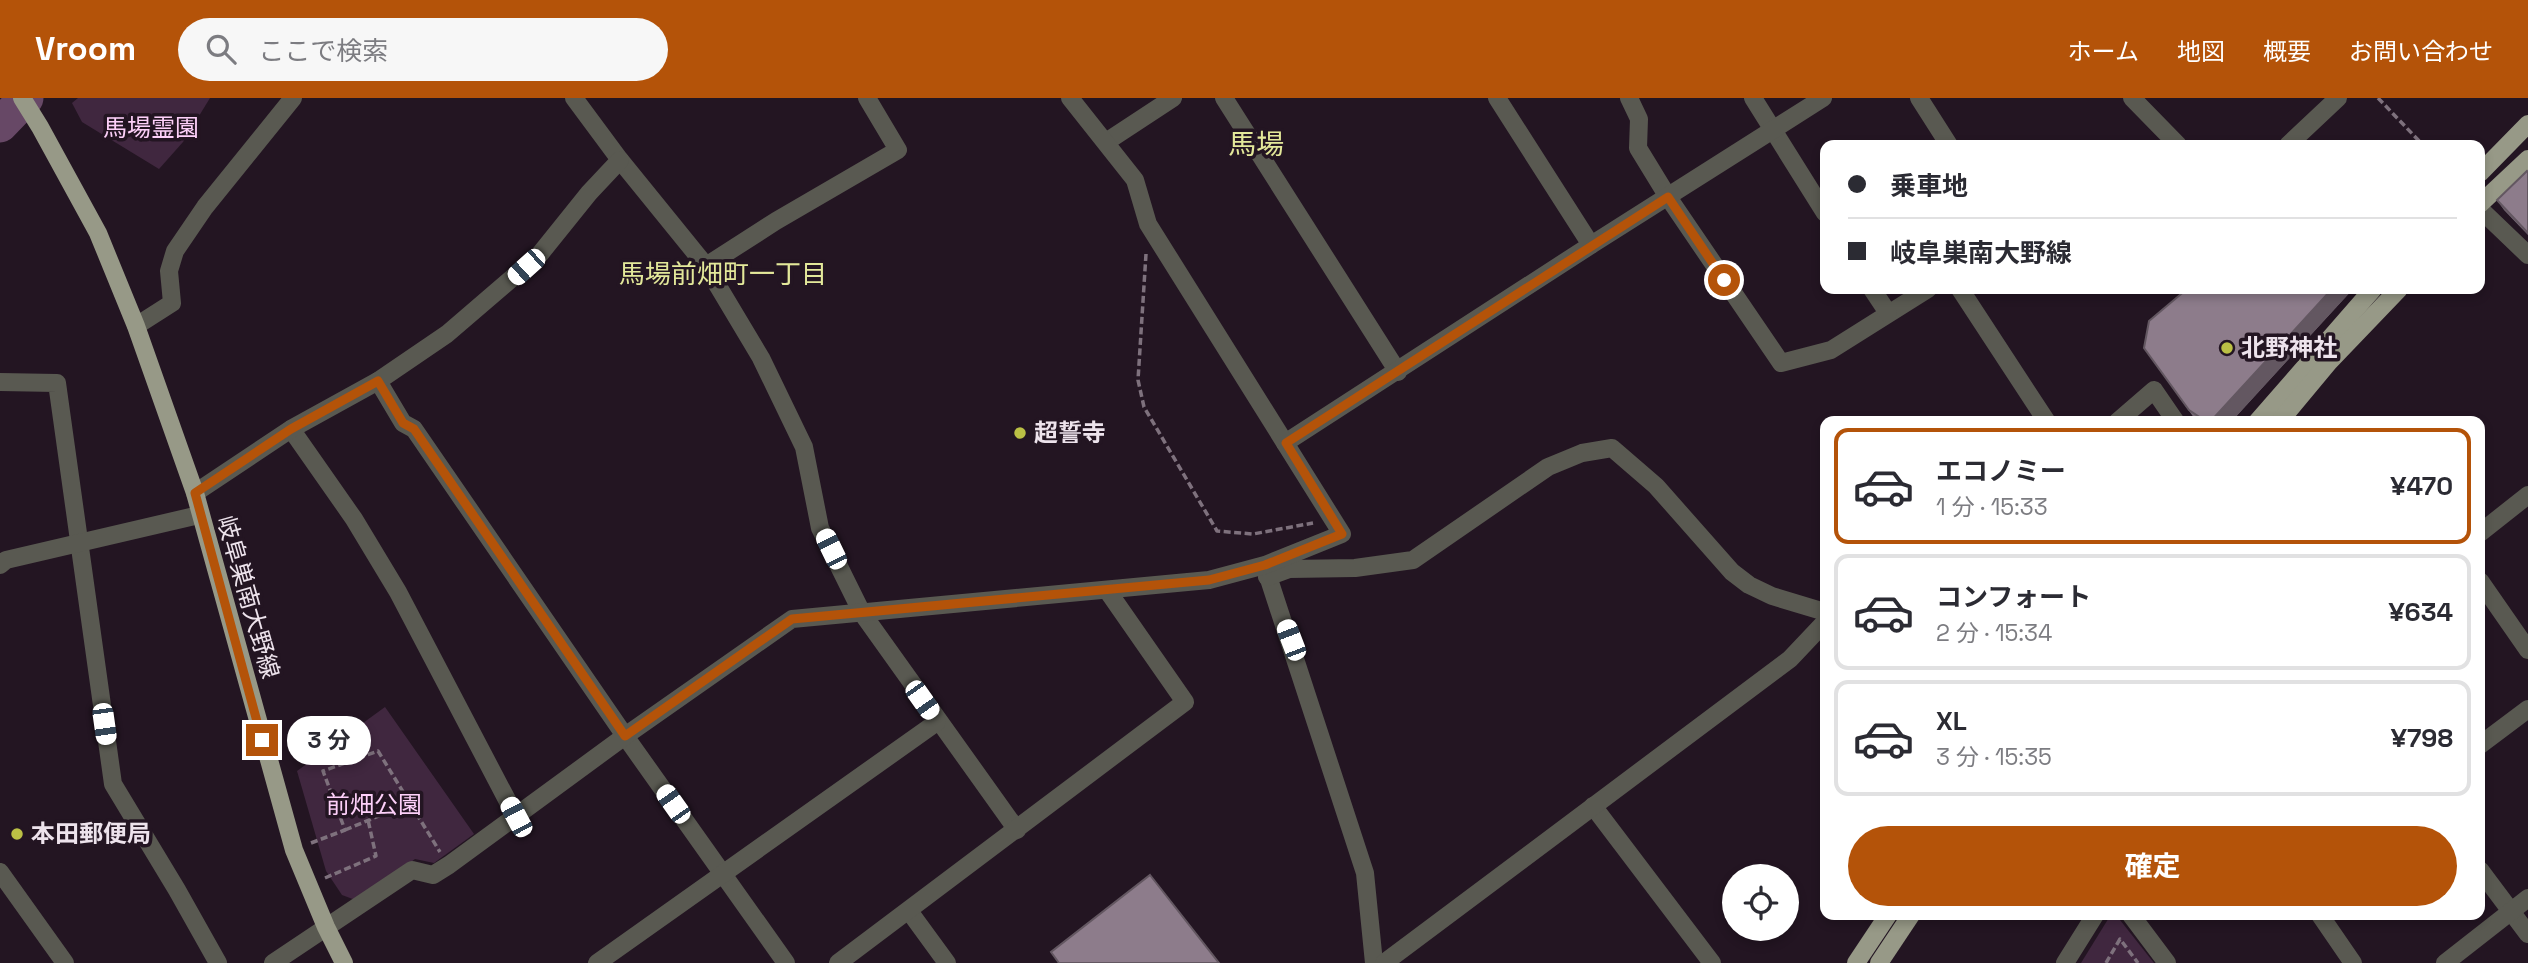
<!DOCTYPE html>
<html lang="ja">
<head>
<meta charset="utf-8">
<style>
  :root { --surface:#fff; --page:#f7f7f7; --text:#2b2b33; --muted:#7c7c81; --line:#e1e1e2; --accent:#b45309 }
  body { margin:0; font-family:"Space Grotesk","Noto Sans JP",sans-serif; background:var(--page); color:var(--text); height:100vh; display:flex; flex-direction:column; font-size:26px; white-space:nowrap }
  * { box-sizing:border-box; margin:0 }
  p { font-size:23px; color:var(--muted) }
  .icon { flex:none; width:38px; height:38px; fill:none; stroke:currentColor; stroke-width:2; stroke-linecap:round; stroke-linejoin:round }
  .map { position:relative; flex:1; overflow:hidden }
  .side { position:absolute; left:1820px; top:318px; width:665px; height:504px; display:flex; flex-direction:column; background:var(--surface); border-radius:14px; box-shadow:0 4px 10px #0003 }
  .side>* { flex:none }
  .banner { position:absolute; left:1820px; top:42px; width:665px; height:154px; border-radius:14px; box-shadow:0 4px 10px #0003; display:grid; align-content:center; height:154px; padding:0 28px; background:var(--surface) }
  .buttons { position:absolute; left:1722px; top:766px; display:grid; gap:14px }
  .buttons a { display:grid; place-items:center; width:77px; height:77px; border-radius:50%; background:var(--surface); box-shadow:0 4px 10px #0003; font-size:35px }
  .end { position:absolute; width:32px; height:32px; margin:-16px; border:9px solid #b45309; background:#fff; box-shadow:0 0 0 4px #fff }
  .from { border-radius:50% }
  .bubble { position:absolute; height:49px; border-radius:24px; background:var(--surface); box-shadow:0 4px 10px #0003; font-size:23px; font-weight:700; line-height:49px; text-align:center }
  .car { position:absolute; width:21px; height:42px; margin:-21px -10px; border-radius:9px; box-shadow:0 0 5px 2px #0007; background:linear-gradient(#fff 24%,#345 0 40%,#fff 0 76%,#345 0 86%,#fff 0) }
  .banner b { display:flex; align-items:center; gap:24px; height:66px; font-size:26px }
  .banner b+b { border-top:2px solid var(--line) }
  .banner i { width:18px; height:18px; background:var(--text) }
  ul { padding:12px 0 0; list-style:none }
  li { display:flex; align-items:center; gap:21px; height:116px; margin:0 14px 10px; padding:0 14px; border:4px solid var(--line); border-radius:14px }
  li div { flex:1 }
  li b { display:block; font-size:26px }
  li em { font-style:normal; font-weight:700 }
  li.current { border-color:var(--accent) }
  li>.icon { width:63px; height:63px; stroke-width:1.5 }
  .button { display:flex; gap:14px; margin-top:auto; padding:14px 28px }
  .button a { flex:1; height:80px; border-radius:42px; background:var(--accent); color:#fff; font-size:28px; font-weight:700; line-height:80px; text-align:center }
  header { display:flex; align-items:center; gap:42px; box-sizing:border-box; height:98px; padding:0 35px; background:var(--accent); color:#fff }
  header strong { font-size:33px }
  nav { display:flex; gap:38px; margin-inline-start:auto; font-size:24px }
  .search { width:490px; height:63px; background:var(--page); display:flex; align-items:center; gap:18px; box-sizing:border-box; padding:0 24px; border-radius:38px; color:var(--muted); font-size:26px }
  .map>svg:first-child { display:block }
  .green { fill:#40273f }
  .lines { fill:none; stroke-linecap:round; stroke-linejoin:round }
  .river { stroke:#674866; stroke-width:35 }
  .path { stroke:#7e717d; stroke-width:3.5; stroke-dasharray:7 3.5; stroke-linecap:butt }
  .minor { stroke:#595951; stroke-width:18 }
  .tertiary { stroke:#595951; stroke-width:18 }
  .primary { stroke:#979987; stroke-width:18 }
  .wall { fill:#796b78 }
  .shaded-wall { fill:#635761 }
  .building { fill:#8d7c8b; stroke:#635761; stroke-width:2 }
  .route { stroke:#b45309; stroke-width:9 }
  .poi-dot { fill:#bbc045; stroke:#231522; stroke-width:2.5 }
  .labels { text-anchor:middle; stroke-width:7; stroke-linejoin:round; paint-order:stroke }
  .park-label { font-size:24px; fill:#fdd0f9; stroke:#231522 }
  .poi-label { font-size:24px; font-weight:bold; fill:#ede3ec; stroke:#231522; text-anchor:start }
  .street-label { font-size:24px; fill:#ede3ec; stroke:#231522 }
  .neighbourhood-label { font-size:26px; fill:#e3e89a; stroke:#231522 }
  .quarter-label { font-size:28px; fill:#e3e89a; stroke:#231522 }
</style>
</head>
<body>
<header>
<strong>Vroom</strong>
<div class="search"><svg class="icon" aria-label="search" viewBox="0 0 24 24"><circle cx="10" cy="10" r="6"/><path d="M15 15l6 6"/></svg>ここで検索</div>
<nav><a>ホーム</a><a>地図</a><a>概要</a><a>お問い合わせ</a></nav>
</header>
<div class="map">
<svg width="2528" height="865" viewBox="0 0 2528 865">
  <rect width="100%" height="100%" fill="#231522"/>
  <!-- green -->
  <g class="green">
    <polygon points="78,0 210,0 183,44 159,71 82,24 72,5"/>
    <polygon points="385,609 474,736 434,765 415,761 358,803 342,797 326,773 297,673"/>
    <polygon points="2110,818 2120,822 2154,865 2081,865"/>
  </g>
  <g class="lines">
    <!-- river -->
    <polyline class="river" points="0,27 26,0"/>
    <!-- path -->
    <g class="path">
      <polyline points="2378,0 2423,47"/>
      <polyline points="1146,156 1138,282 1144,309 1217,433 1253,436 1313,425"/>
      <polyline points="345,732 410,705"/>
      <polyline points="311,745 345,732 323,673 378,653 440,754"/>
      <polyline points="325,780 376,758 368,722"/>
      <polyline points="2106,865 2120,841 2138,865"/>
    </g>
    <!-- minor -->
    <g class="minor">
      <polyline points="574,0 620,62 706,168 761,260 804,349 820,430 862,515 1017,732"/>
      <polyline points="1224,0 1398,274"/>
      <polyline points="1629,0 1639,21 1638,50 1668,99 1781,265 1831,252 1928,191"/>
      <polyline points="1753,0 1825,115"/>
      <polyline points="1919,0 1949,47"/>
      <polyline points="2132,0 2178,47"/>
      <polyline points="1106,44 1173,0"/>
      <polyline points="2288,47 2338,0"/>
      <polyline points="2480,111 2528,157"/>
      <polyline points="1591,147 1823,0"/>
      <polyline points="706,168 776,123 898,52 867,0"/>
      <polyline points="1872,191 1888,215"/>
      <polyline points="1960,191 2047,324"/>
      <polyline points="136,228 172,205 169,173 175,153 205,109 293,0"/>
      <polyline points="378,283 403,325 414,331 625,638 786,865"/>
      <polyline points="0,284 57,285 113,686 177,792 218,865"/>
      <polyline points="2117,324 2154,292 2176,324"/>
      <polyline points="291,331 354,421 398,494 516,719"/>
      <polyline points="1285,345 1591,147 1497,0"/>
      <polyline points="195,395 291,331 378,283 447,236 540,156 589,95 620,62"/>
      <polyline points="2480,435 2528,397"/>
      <polyline points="0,467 6,462 199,417"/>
      <polyline points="1265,469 1365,775 1374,865"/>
      <polyline points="1267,479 1289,471 1355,470 1413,462 1548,369 1582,355 1612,350 1656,388 1732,474 1749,487 1772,498 1825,514"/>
      <polyline points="2480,483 2528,552"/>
      <polyline points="2480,647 2528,611"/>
      <polyline points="1593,708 1712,865"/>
      <polyline points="2480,772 2528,836"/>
      <polyline points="909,813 947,865"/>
      <polyline points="2131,817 2167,865"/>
      <polyline points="2320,817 2353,865"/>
      <polyline points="273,865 412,772 433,777 449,767 625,638 792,521 1209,482 1265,467 1342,436 1148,126 1135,82 1070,0"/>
      <polyline points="597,865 937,624"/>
      <polyline points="838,865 1185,604 1107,492"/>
      <polyline points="1384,865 1790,561 1825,524"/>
      <polyline points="2065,865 2095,817"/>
      <polyline points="2445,865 2528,800"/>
    </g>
    <!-- tertiary -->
    <polyline class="tertiary" points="0,774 65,865"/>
    <!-- primary -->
    <g class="primary">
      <polyline points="22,0 40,29 98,135 136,228 195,395 294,752 326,829 344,865"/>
      <polyline points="2480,75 2528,26"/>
      <polyline points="2480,106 2528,61"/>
      <polyline points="2257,324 2373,191"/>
      <polyline points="2279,324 2329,264 2399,191"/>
      <polyline points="1856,865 1888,817"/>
      <polyline points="1879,865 1911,817"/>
    </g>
  </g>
  <!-- wall -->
  <g class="wall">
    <polygon points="2528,74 2528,137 2504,112 2497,102"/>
    <polygon points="2187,191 2353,191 2231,324 2197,324 2144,250"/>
  </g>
  <!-- shaded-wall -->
  <polygon class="shaded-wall" points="2332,191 2353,191 2231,324 2210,324"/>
  <!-- building -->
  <g class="building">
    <polygon points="2527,73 2528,74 2528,135 2497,102"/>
    <polygon points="2187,191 2332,191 2210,324 2207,324 2189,312 2144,250 2149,223"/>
    <polygon points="1150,777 1219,865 1059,865 1051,854"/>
  </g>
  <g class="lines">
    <!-- route -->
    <polyline class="route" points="262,642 195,395 291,331 378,283 403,325 414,331 625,638 792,521 1209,482 1265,467 1342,436 1286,345 1668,99 1724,182"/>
  </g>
  <!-- markers -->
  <g class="poi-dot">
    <circle cx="2227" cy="250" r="7"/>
    <circle cx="1020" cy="335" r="7"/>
    <circle cx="17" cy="736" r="7"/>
  </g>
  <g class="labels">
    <!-- park labels -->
    <g class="park-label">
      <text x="151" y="38">馬場霊園</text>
      <text x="374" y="715">前畑公園</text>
    </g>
    <!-- poi labels -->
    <g class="poi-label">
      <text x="2241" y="258">北野神社</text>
      <text x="1034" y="343">超誓寺</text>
      <text x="31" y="744">本田郵便局</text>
    </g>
    <!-- street labels -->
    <g class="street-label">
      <text transform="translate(248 499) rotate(74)" y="8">岐阜巣南大野線</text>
    </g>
    <!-- neighbourhood labels -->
    <g class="neighbourhood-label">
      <text x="723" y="185">馬場前畑町一丁目</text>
    </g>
    <!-- quarter labels -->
    <g class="quarter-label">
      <text x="1256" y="56">馬場</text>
    </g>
  </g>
</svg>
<div class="buttons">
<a><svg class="icon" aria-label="locate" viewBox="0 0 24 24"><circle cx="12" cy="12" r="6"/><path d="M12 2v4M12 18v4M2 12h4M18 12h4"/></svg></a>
</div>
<i class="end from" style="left:1724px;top:182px"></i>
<i class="end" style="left:262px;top:642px"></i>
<div class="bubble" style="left:287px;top:618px;width:84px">3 分</div>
<i class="car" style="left:526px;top:169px;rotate:228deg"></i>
<i class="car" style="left:831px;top:451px;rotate:334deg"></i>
<i class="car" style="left:1291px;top:542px;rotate:339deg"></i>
<i class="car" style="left:922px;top:602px;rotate:145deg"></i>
<i class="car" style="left:104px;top:626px;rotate:172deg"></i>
<i class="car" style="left:673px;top:706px;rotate:325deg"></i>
<i class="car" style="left:516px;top:719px;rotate:332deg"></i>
<div class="banner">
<b><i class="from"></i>乗車地</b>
<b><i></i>岐阜巣南大野線</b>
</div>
<section class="side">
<ul>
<li class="current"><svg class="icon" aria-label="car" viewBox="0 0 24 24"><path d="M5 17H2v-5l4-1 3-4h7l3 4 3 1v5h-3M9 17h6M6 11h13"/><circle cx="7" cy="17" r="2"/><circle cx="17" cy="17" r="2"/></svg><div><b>エコノミー</b><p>1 分 · 15:33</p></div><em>¥470</em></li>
<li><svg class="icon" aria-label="car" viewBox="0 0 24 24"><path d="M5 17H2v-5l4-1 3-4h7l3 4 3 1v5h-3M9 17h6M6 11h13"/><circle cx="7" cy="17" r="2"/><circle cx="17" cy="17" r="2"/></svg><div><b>コンフォート</b><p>2 分 · 15:34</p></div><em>¥634</em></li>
<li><svg class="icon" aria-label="car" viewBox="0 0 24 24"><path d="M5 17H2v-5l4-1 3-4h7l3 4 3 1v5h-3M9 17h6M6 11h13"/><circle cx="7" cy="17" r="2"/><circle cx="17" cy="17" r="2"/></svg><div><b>XL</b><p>3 分 · 15:35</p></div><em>¥798</em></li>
</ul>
<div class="button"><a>確定</a></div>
</section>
</div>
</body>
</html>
